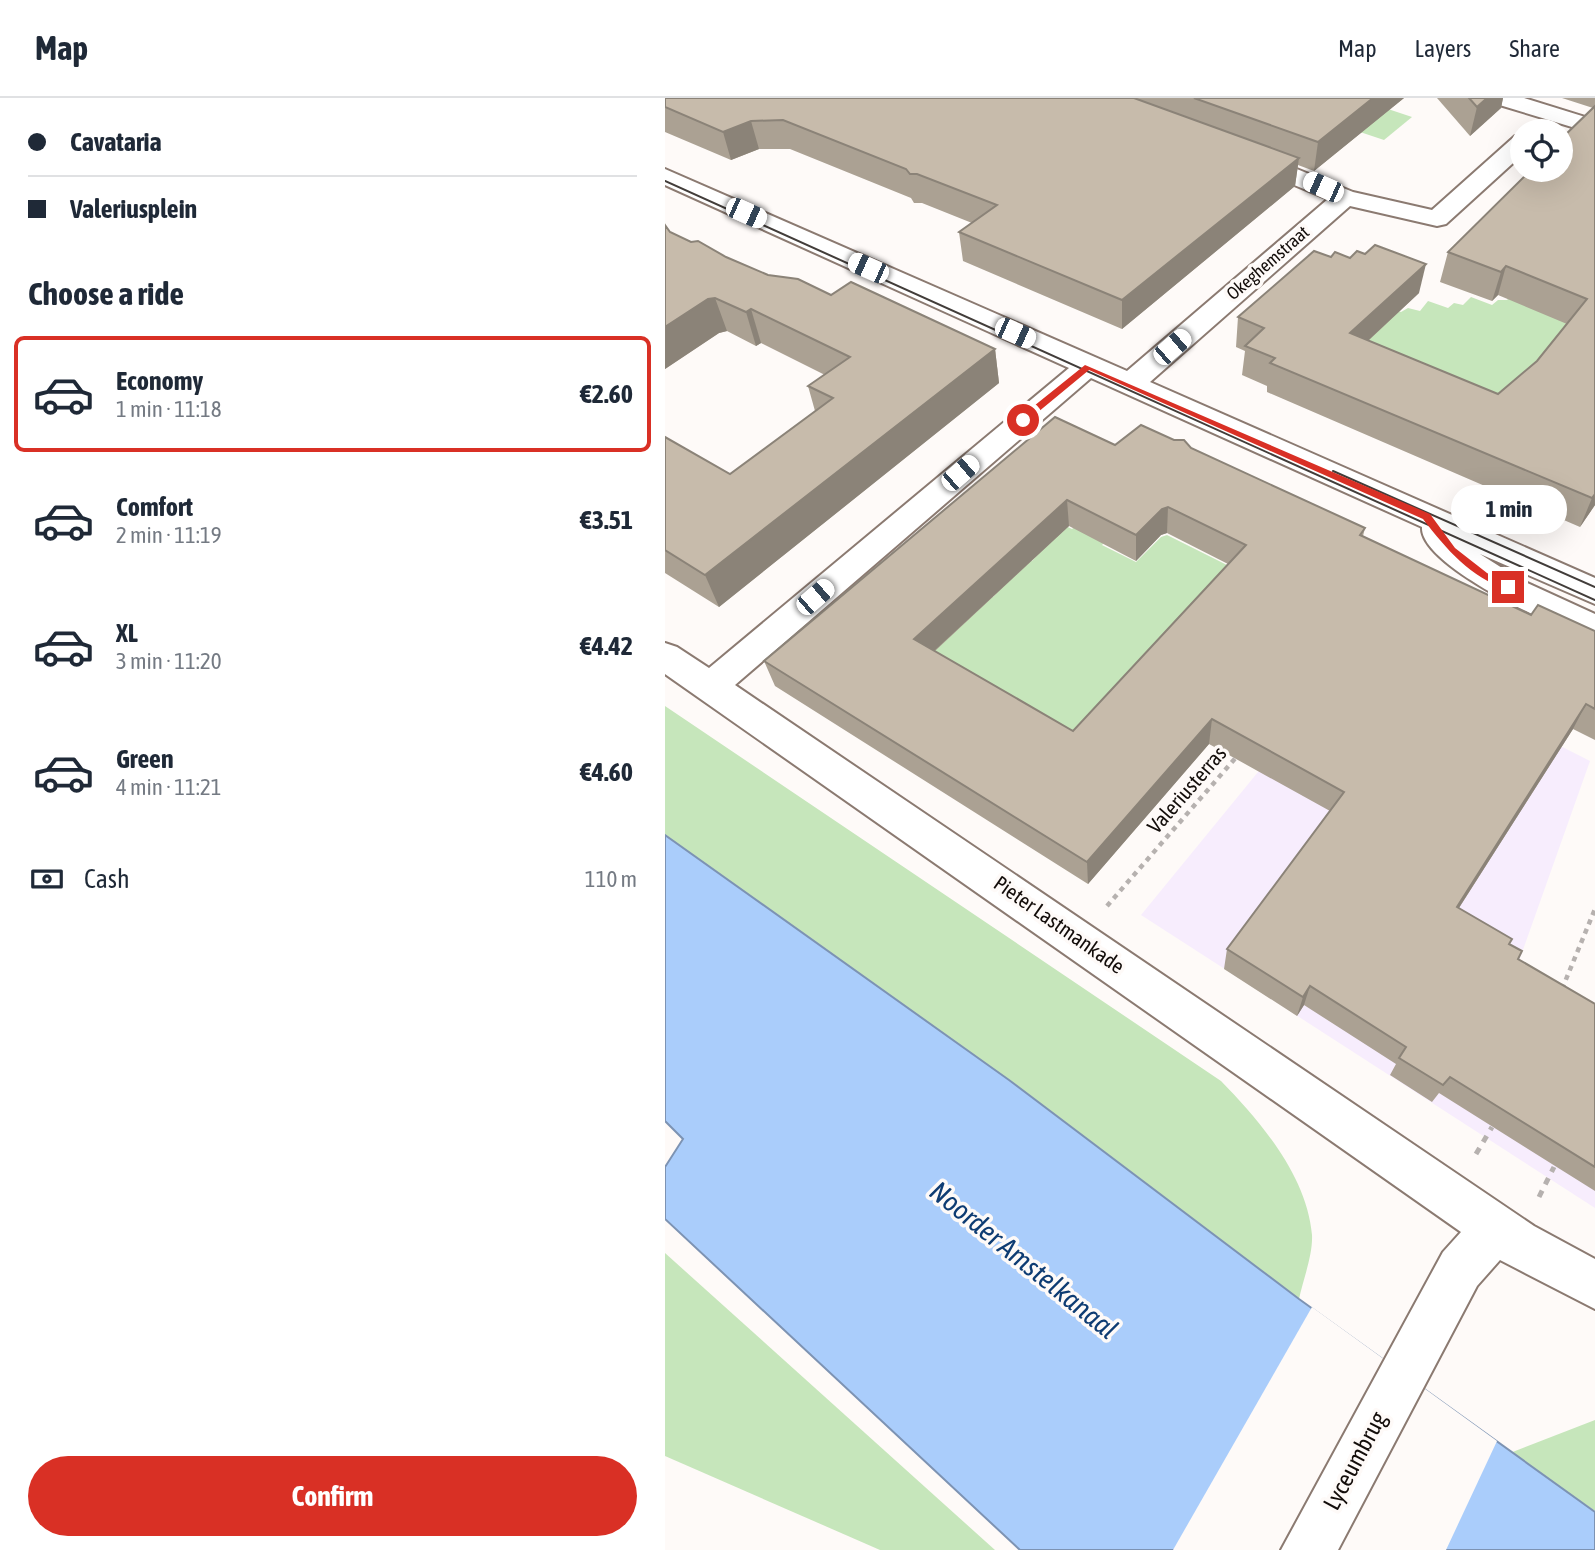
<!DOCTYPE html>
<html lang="en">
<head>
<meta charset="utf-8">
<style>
  :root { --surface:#fff; --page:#f2f2f3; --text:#1f2937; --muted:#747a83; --line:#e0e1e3; --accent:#d93025 }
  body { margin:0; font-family:"Asap Condensed",sans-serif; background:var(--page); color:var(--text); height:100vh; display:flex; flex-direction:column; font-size:26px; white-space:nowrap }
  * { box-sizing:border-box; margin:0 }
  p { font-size:23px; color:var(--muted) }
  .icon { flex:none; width:38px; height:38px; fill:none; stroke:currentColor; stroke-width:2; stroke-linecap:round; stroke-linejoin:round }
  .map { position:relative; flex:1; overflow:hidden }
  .side { display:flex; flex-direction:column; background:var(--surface); width:665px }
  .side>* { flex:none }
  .banner { display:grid; align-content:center; height:154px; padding:0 28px; background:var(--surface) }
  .fabs { position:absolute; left:845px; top:21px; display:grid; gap:14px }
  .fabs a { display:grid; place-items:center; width:63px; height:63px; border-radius:50%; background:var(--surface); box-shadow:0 7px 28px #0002; font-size:35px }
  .end { position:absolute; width:32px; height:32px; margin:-16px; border:9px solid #d93025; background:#fff; box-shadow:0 0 0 4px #fff }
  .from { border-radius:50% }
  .bubble { position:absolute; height:49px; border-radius:24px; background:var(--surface); box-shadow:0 7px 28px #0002; font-size:23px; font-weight:700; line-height:49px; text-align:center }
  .car { position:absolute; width:21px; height:42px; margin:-21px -10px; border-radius:9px; box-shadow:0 0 5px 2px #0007; background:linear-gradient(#fff 24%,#345 0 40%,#fff 0 76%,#345 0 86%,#fff 0) }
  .banner b { display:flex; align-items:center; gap:24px; height:66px; font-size:26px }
  .banner b+b { border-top:2px solid var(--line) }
  .banner i { width:18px; height:18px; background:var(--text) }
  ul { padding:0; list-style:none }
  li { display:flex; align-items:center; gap:21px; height:116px; margin:0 14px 10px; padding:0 14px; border:4px solid transparent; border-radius:10px }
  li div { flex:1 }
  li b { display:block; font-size:26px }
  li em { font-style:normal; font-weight:700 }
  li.selected { border-color:var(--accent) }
  li>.icon { width:63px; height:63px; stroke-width:1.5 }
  h2 { padding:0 28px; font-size:32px; line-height:84px }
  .pay { display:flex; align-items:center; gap:18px; height:77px; padding:0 28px; font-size:26px }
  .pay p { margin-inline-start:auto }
  .primary-button { display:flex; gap:14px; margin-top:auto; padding:14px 28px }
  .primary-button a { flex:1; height:80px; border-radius:42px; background:var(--accent); color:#fff; font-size:28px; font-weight:700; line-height:80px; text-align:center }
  header { display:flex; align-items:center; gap:42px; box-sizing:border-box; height:98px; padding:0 35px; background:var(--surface); border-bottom:2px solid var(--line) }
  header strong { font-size:33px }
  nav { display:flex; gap:38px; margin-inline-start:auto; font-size:24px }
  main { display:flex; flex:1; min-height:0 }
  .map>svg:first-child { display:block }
  .education { fill:#f7edfd }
  .green { fill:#c6e6bb }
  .water { fill:#aacdfb; stroke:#7d93b3; stroke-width:2 }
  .pier { fill:#fefaf8 }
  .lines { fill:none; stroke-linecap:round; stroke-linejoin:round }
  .minor-casing { stroke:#8b7a71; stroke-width:4 }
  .path-far1 { stroke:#b6b1af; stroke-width:4.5; stroke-dasharray:5 5; stroke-linecap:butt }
  .path { stroke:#b6b1af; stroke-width:5; stroke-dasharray:7 7; stroke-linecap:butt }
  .minor { fill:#fff; fill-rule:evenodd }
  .tram { stroke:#423d3a; stroke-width:2 }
  .wall { fill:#aba193; fill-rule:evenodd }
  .shaded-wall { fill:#8b8378 }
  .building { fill:#c7bbab; stroke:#8b8378; stroke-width:2; fill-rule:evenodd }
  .route { fill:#d93025 }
  .labels { text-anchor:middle; stroke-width:7; stroke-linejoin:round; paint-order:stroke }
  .far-street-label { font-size:18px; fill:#130d0a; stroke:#fefaf8 }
  .street-label { font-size:21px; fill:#130d0a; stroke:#fefaf8 }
  .near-street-label { font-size:24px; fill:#130d0a; stroke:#fefaf8 }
  .near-water-label { font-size:28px; font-style:italic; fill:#0e3c73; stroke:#fefaf8 }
</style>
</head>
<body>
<header>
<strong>Map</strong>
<nav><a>Map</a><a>Layers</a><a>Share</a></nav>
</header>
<main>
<section class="side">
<div class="banner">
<b><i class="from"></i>Cavataria</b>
<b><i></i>Valeriusplein</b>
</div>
<h2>Choose a ride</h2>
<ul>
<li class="selected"><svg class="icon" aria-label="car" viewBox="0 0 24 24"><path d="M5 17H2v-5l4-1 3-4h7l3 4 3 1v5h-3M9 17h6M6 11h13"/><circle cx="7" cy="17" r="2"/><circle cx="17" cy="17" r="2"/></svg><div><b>Economy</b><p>1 min · 11:18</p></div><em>€2.60</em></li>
<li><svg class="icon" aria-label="car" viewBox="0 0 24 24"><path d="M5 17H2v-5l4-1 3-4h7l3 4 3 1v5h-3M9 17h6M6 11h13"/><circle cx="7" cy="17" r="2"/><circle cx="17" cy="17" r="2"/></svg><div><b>Comfort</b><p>2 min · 11:19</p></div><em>€3.51</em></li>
<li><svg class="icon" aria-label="car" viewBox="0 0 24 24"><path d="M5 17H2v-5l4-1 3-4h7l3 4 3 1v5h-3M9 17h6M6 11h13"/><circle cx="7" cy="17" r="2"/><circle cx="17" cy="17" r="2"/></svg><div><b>XL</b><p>3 min · 11:20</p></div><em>€4.42</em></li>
<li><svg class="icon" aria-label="car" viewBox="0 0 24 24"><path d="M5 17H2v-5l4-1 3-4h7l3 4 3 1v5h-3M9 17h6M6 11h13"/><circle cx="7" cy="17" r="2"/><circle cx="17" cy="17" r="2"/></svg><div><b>Green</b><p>4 min · 11:21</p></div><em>€4.60</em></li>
</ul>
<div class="pay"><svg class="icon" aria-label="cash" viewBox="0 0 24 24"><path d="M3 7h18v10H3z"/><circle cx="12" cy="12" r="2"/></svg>Cash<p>110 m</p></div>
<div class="primary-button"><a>Confirm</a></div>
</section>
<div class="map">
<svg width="930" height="1452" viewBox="0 0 930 1452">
  <rect width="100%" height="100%" fill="#fefaf8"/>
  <!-- education -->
  <polygon class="education" points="755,476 787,593 925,663 848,880 930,929 930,1110 476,817"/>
  <!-- green -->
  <g class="green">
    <polygon points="593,0 690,0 747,19 719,42"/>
    <polygon points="930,105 930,202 871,314 656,223 712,205 736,214 743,210 755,213 763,203 783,210 789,205 798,207 806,199 827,207 833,202 842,202"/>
    <polygon points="420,419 461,421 437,447 471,464 496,439 502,437 572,472 435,652 233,552 324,496 328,499 362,461 367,463 399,427 407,431"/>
    <path d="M0,608L556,983C596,1024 642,1078 647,1137C648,1157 638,1182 634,1201L344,982L0,737Z"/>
    <polygon points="0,1155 330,1452 215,1452 0,1358"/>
    <polygon points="930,1322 930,1413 845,1355"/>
  </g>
  <!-- water -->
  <polygon class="water" points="0,737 344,982 634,1201 930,1414 930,1452 355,1452 0,1121 0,1069 18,1041 0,1023"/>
  <!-- pier -->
  <polygon class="pier" points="647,1209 832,1343 781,1452 508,1452"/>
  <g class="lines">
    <!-- minor casing -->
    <g class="minor-casing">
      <g id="minor">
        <polygon points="825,0 859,0 930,22 930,36 828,5"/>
        <path d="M858,36V56L781,126L772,128L685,108L485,284L930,480V506L815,456L856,482L930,516V543C896,532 754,468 757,429L426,280L70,587L869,1128L930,1161V1211L835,1162L812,1188L673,1452H616L778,1154L796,1134L0,576V545L12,549L44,570L404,270L0,87V71L462,273L663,101L574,64L570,59L574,54H590L688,94L767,112L850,38Z"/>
      </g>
    </g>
    <!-- path-far1 -->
    <g class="path-far1">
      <polyline points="442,808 574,656"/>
      <polyline points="897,891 930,811"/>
    </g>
    <!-- path -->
    <g class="path">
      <polyline points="811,1056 827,1029"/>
      <polyline points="874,1099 889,1069"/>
    </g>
    <!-- minor -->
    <use href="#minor" class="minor"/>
    <!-- tram -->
    <g class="tram">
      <polyline points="0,83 930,502"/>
      <polyline points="668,373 930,489"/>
    </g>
  </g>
  <!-- wall -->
  <g class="wall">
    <polygon points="0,0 739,0 649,73 633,67 630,88 457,231 298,163 294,134 307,125 257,105 249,105 246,100 125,51 94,51 66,62 0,34"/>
    <polygon points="772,0 838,0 836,10 805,38"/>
    <polygon points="897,0 930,0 930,407 915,429 602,294 602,288 577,277 580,253 571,249 573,219 754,195 703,243 833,296 872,263 902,226 833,197 827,203 775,184 783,154 928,10"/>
    <polygon points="0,127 5,134 61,159 103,177 330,251 334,285 54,509 0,475 0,339 65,376 150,313 143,288 160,277 96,245 91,248 62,233 54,235 0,271"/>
    <path d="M509,342L700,430L698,438L866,517L930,533V642L908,631L794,810L844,846L853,861L930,906V1093L774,995L767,1004L725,977L731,966L639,907L632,918L559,871L562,851L665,713L544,646L423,786L110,588L99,563L450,347ZM404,428L471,463L496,437L502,435L563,466L408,633L270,553Z"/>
  </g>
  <!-- shaded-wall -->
  <g class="shaded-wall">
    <polygon points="708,0 739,0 649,73 653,44"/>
    <polygon points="822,0 838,0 836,10 805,38 812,9"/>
    <polygon points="86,23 94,51 66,62 58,34"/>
    <polygon points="634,60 630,88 457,231 457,202"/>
    <polygon points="761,166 754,195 679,265 685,235"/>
    <polygon points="841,168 833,197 827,203 836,174"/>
    <polygon points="50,200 62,233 54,235 0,271 0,229 43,201"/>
    <polygon points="86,211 96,245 91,248 81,214"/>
    <polygon points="330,251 334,285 54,509 40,477"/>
    <polygon points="930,396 930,407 915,429 927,400"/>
    <polygon points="402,402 404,428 255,566 249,541"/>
    <polygon points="503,409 502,435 496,437 471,463 471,437 497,411"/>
    <polygon points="921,606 908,631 781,830 792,809"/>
    <polygon points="547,621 544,646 423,786 422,764"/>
    <polygon points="645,888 639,907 632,918 638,899"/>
  </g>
  <!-- building -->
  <g class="building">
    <polygon points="0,0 469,0 634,60 457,202 294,134 332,107 252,76 245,76 241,71 118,22 86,23 58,34 0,9"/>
    <polygon points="529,0 708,0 653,44"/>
    <polygon points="804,0 822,0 812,9"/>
    <polygon points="930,8 930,396 927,400 605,265 610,260 580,248 599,230 573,219 649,153 666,159 670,154 685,160 692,153 700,156 710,147 761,166 685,235 833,296 872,263 922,201 841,168 836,174 783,154 866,72 896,72 896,41"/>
    <polygon points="0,127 5,134 26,144 33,143 61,159 103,177 133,181 166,197 186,184 330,251 40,477 0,452 0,339 65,376 168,300 143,288 185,259 86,211 81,214 50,200 43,201 0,229"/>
    <path d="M390,319L450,347L476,327L509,342H519L526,350L700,430L695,437L866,517L873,507L930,533V611L921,606L792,809L847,841L844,846L857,853L853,861L930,906V1069L785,979L778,987L734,960L741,949L645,888L638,899L562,851L679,694L547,621L422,764L99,563ZM402,402L471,437L497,411L503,409L581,447L408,633L249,541Z"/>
  </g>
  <!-- route -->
  <path class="route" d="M420,267L765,416L790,450L822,475L848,489L843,492C805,479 782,452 758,421L424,272L361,324H354V320Z"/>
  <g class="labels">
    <!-- far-street labels -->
    <g class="far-street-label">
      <text transform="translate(603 165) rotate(-41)" y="6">Okeghemstraat</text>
    </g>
    <!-- street labels -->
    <g class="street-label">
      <text transform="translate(522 692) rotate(-49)" y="7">Valeriusterras</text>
      <text transform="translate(394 827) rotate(35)" y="7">Pieter Lastmankade</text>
    </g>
    <!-- near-street labels -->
    <g class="near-street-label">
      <text transform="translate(690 1363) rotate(-62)" y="8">Lyceumbrug</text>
    </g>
    <!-- near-water labels -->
    <g class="near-water-label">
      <text transform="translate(359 1162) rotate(39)" y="10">Noorder Amstelkanaal</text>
    </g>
  </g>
</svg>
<div class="fabs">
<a><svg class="icon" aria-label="locate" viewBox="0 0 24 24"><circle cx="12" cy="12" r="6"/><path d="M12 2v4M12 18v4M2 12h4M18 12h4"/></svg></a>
</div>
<i class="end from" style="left:358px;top:322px"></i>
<i class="end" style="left:843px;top:489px"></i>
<div class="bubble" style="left:786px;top:387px;width:116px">1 min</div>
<i class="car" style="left:658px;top:89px;rotate:294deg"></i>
<i class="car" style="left:81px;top:115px;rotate:114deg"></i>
<i class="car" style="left:203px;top:170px;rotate:294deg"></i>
<i class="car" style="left:350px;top:235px;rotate:114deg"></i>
<i class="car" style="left:507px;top:249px;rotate:49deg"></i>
<i class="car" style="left:295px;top:375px;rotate:49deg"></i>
<i class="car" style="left:150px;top:499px;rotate:49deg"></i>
</div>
</main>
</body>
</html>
